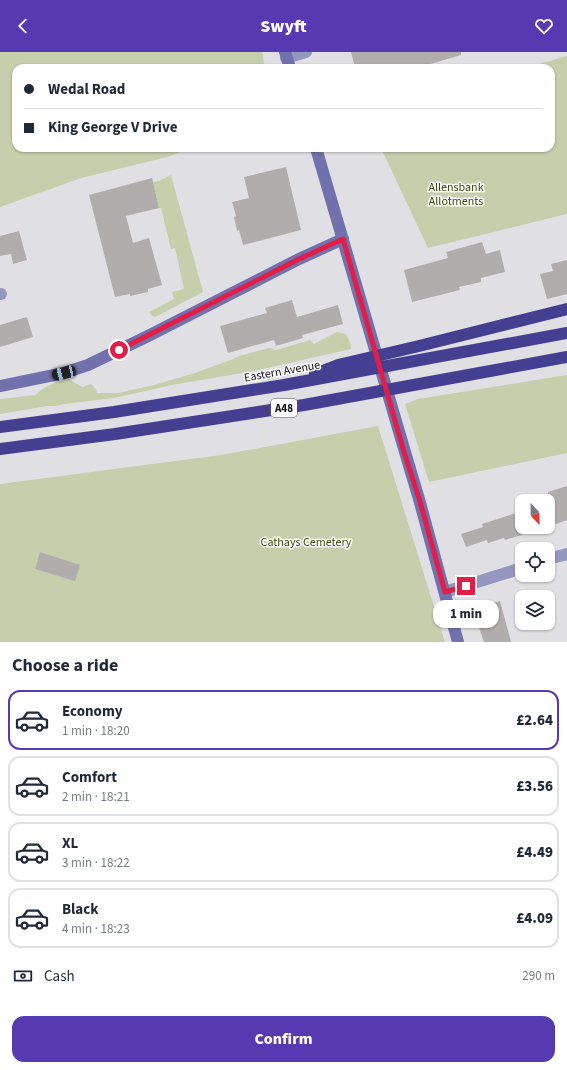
<!DOCTYPE html>
<html lang="en">
<head>
<meta charset="utf-8">
<style>
  :root { --surface:#fff; --page:#f6f6f7; --text:#1f2937; --muted:#747a83; --line:#e0e1e3; --accent:#573ab2 }
  body { margin:0; font-family:"Source Sans 3",sans-serif; background:var(--page); color:var(--text); height:100vh; display:flex; flex-direction:column; font-size:15px; white-space:nowrap }
  * { box-sizing:border-box; margin:0 }
  p { font-size:13px; color:var(--muted) }
  .icon { flex:none; width:22px; height:22px; fill:none; stroke:currentColor; stroke-width:2; stroke-linecap:round; stroke-linejoin:round }
  .map { position:relative; height:590px; overflow:hidden }
  .side { display:flex; flex-direction:column; background:var(--surface); flex:1 }
  .side>* { flex:none }
  .guide { position:absolute; left:12px; top:12px; width:543px; height:88px; border-radius:12px; box-shadow:0 1px 3px #0004; display:grid; align-content:center; height:88px; padding:0 12px; background:var(--surface) }
  .needle { width:26px; rotate:158deg }
  .tools { position:absolute; left:515px; top:442px; display:grid; gap:8px }
  .tools a { display:grid; place-items:center; width:40px; height:40px; border-radius:8px; background:var(--surface); box-shadow:0 1px 3px #0004; font-size:20px }
  .end { position:absolute; width:18px; height:18px; margin:-9px; border:5px solid #e11d48; background:#fff; box-shadow:0 0 0 2px #fff }
  .from { border-radius:50% }
  .bubble { position:absolute; height:28px; border-radius:12px; background:var(--surface); box-shadow:0 1px 3px #0004; font-size:13px; font-weight:800; line-height:28px; text-align:center }
  .car { position:absolute; width:12px; height:24px; margin:-12px -6px; border-radius:5px; box-shadow:0 0 3px 1px #0007; background:linear-gradient(#222 24%,#8ab4d8 0 40%,#222 0 76%,#8ab4d8 0 86%,#222 0) }
  .guide b { display:flex; align-items:center; gap:14px; height:38px; font-size:15px }
  .guide b+b { border-top:1px solid var(--line) }
  .guide i { width:10px; height:10px; background:var(--text) }
  ul { padding:0; list-style:none }
  li { display:flex; align-items:center; gap:12px; height:60px; margin:0 8px 6px; padding:0 4px; border:2px solid var(--line); border-radius:12px }
  li div { flex:1 }
  li b { display:block; font-size:15px }
  li em { font-style:normal; font-weight:800 }
  li.on { border-color:var(--accent) }
  li>.icon { width:36px; height:36px; stroke-width:1.5 }
  h2 { padding:0 12px; font-size:18px; line-height:48px }
  .pay { display:flex; align-items:center; gap:10px; height:44px; padding:0 12px; font-size:15px }
  .pay p { margin-inline-start:auto }
  .action { display:flex; gap:8px; margin-top:auto; padding:8px 12px }
  .action a { flex:1; height:46px; border-radius:12px; background:var(--accent); color:#fff; font-size:16px; font-weight:800; line-height:46px; text-align:center }
  header { display:flex; justify-content:space-between; align-items:center; height:52px; padding:0 12px; background:var(--accent); color:#fff; font-size:18px; font-weight:800 }
  .map>svg:first-child { display:block }
  .green { fill:#c6ceac }
  .building { fill:#b1adad }
  .lines { fill:none; stroke-linecap:round; stroke-linejoin:round }
  .street { stroke:#9497bf; stroke-width:12 }
  .secondary { stroke:#7172ad; stroke-width:12 }
  .highway { stroke:#443f91; stroke-width:12 }
  .route { stroke:#e11d48; stroke-width:5 }
  .labels { text-anchor:middle; stroke-width:3; stroke-linejoin:round; paint-order:stroke }
  .shield { fill:#fff; stroke:#565657; stroke-width:1 }
  .shield-label { font-size:11px; font-weight:bold; fill:#0e0e0f }
  .park-label { font-size:12px; fill:#3e4709; stroke:#fff }
  .street-label { font-size:12px; fill:#0e0e0f; stroke:#fff }
</style>
</head>
<body>
<header><svg class="icon" aria-label="back" viewBox="0 0 24 24"><path d="M15 5l-7 7 7 7"/></svg>Swyft<svg class="icon" aria-label="heart" viewBox="0 0 24 24"><path d="M12 20l-8-8c-3-5 5-10 8-4 3-6 11-1 8 4z"/></svg></header>
<div class="map">
<svg width="567" height="590" viewBox="0 0 567 590">
  <rect width="100%" height="100%" fill="#e0e0e4"/>
  <!-- green -->
  <g class="green">
    <polygon points="0,0 262,0 265,16 16,16 16,96 192,96 167,105 81,126 0,155"/>
    <polygon points="567,4 567,162 428,196 381,96 551,96 551,16 525,16"/>
    <polygon points="171,123 203,240 155,265 152,264 149,260 174,247 172,240 184,237 175,196 171,197 161,156 159,156 153,130 159,129"/>
    <path d="M337,280L346,282L350,290L351,297L254,319L172,333L114,346L64,352L55,354H47L0,362V347L36,343C44,333 58,330 69,327L82,335L91,332L96,337L97,341H118L154,333L195,321L233,307L239,304L269,296L276,298L310,288L314,292Z"/>
    <polygon points="567,323 567,401 429,430 405,352 418,347"/>
    <polygon points="378,374 445,590 0,590 0,432 221,403"/>
  </g>
  <!-- building -->
  <g class="building">
    <polygon points="351,0 461,0 461,3 417,16 355,16"/>
    <polygon points="286,115 301,178 243,193 239,178 237,179 234,165 236,164 232,150 249,146 244,125"/>
    <polygon points="152,126 159,156 126,164 133,191 149,186 162,233 148,237 148,240 130,244 130,242 115,245 89,143"/>
    <polygon points="19,179 27,208 13,212 11,202 0,204 0,184"/>
    <polygon points="482,190 486,202 500,198 505,220 481,226 481,230 459,235 460,238 412,250 404,218 448,206 446,200"/>
    <polygon points="567,208 567,242 547,247 540,222 553,219 551,212"/>
    <polygon points="292,248 297,265 338,253 343,272 302,283 303,286 276,294 274,288 228,301 220,274 267,261 265,256"/>
    <polygon points="27,265 33,285 0,295 0,273"/>
    <polygon points="567,434 567,468 548,475 548,440"/>
    <polygon points="522,459 522,483 505,488 504,486 488,491 487,488 466,495 461,482 483,475 482,472"/>
    <polygon points="40,500 80,513 75,529 35,517"/>
    <polygon points="500,549 511,590 484,590 475,564 477,564 474,557"/>
  </g>
  <g class="lines">
    <!-- street -->
    <g class="street">
      <polyline points="286,6 306,0"/>
      <polyline points="0,242 1,242"/>
      <polyline points="548,507 567,502"/>
      <polyline points="445,540 522,516"/>
    </g>
    <!-- secondary -->
    <g class="secondary">
      <polyline points="285,0 290,16"/>
      <polyline points="316,96 405,400 419,447 458,590"/>
      <polyline points="0,334 64,321 88,313 148,284 299,207 343,187"/>
    </g>
    <!-- highway -->
    <g class="highway">
      <polyline points="315,322 338,313 419,294 567,257"/>
      <polyline points="0,375 114,360 284,333 567,281"/>
      <polyline points="0,397 115,382 304,353 567,305"/>
    </g>
  </g>
  <g class="lines">
    <!-- route -->
    <polyline class="route" points="119,298 299,207 343,187 404,400 419,446 445,540 466,534"/>
  </g>
  <g class="labels">
    <!-- shield labels -->
    <rect class="shield" x="271" y="347" width="26" height="18" rx="3"/>
    <g class="shield-label">
      <text x="284" y="360">A48</text>
    </g>
    <!-- park labels -->
    <g class="park-label">
      <text x="456" y="139">Allensbank<tspan x="456" dy="14">Allotments</tspan></text>
      <text x="306" y="494">Cathays Cemetery</text>
    </g>
    <!-- street labels -->
    <g class="street-label">
      <text transform="translate(282 319) rotate(-10)" y="4">Eastern Avenue</text>
    </g>
  </g>
</svg>
<div class="tools">
<a><svg class="needle" viewBox="-14 -14 28 28"><path d="M0-13l5 13h-10z" fill="#e53935"/><path d="M0 13l5-13h-10z" fill="#747a83"/></svg></a>
<a><svg class="icon" aria-label="locate" viewBox="0 0 24 24"><circle cx="12" cy="12" r="6"/><path d="M12 2v4M12 18v4M2 12h4M18 12h4"/></svg></a>
<a><svg class="icon" aria-label="layers" viewBox="0 0 24 24"><path d="M12 4l9 5-9 5-9-5zM3 14l9 5 9-5"/></svg></a>
</div>
<i class="end from" style="left:119px;top:298px"></i>
<i class="end" style="left:466px;top:534px"></i>
<div class="bubble" style="left:433px;top:548px;width:66px">1 min</div>
<i class="car" style="left:64px;top:321px;rotate:257deg"></i>
<div class="guide">
<b><i class="from"></i>Wedal Road</b>
<b><i></i>King George V Drive</b>
</div>
</div>
<section class="side">
<h2>Choose a ride</h2>
<ul>
<li class="on"><svg class="icon" aria-label="car" viewBox="0 0 24 24"><path d="M5 17H2v-5l4-1 3-4h7l3 4 3 1v5h-3M9 17h6M6 11h13"/><circle cx="7" cy="17" r="2"/><circle cx="17" cy="17" r="2"/></svg><div><b>Economy</b><p>1 min · 18:20</p></div><em>£2.64</em></li>
<li><svg class="icon" aria-label="car" viewBox="0 0 24 24"><path d="M5 17H2v-5l4-1 3-4h7l3 4 3 1v5h-3M9 17h6M6 11h13"/><circle cx="7" cy="17" r="2"/><circle cx="17" cy="17" r="2"/></svg><div><b>Comfort</b><p>2 min · 18:21</p></div><em>£3.56</em></li>
<li><svg class="icon" aria-label="car" viewBox="0 0 24 24"><path d="M5 17H2v-5l4-1 3-4h7l3 4 3 1v5h-3M9 17h6M6 11h13"/><circle cx="7" cy="17" r="2"/><circle cx="17" cy="17" r="2"/></svg><div><b>XL</b><p>3 min · 18:22</p></div><em>£4.49</em></li>
<li><svg class="icon" aria-label="car" viewBox="0 0 24 24"><path d="M5 17H2v-5l4-1 3-4h7l3 4 3 1v5h-3M9 17h6M6 11h13"/><circle cx="7" cy="17" r="2"/><circle cx="17" cy="17" r="2"/></svg><div><b>Black</b><p>4 min · 18:23</p></div><em>£4.09</em></li>
</ul>
<div class="pay"><svg class="icon" aria-label="cash" viewBox="0 0 24 24"><path d="M3 7h18v10H3z"/><circle cx="12" cy="12" r="2"/></svg>Cash<p>290 m</p></div>
<div class="action"><a>Confirm</a></div>
</section>
</body>
</html>
